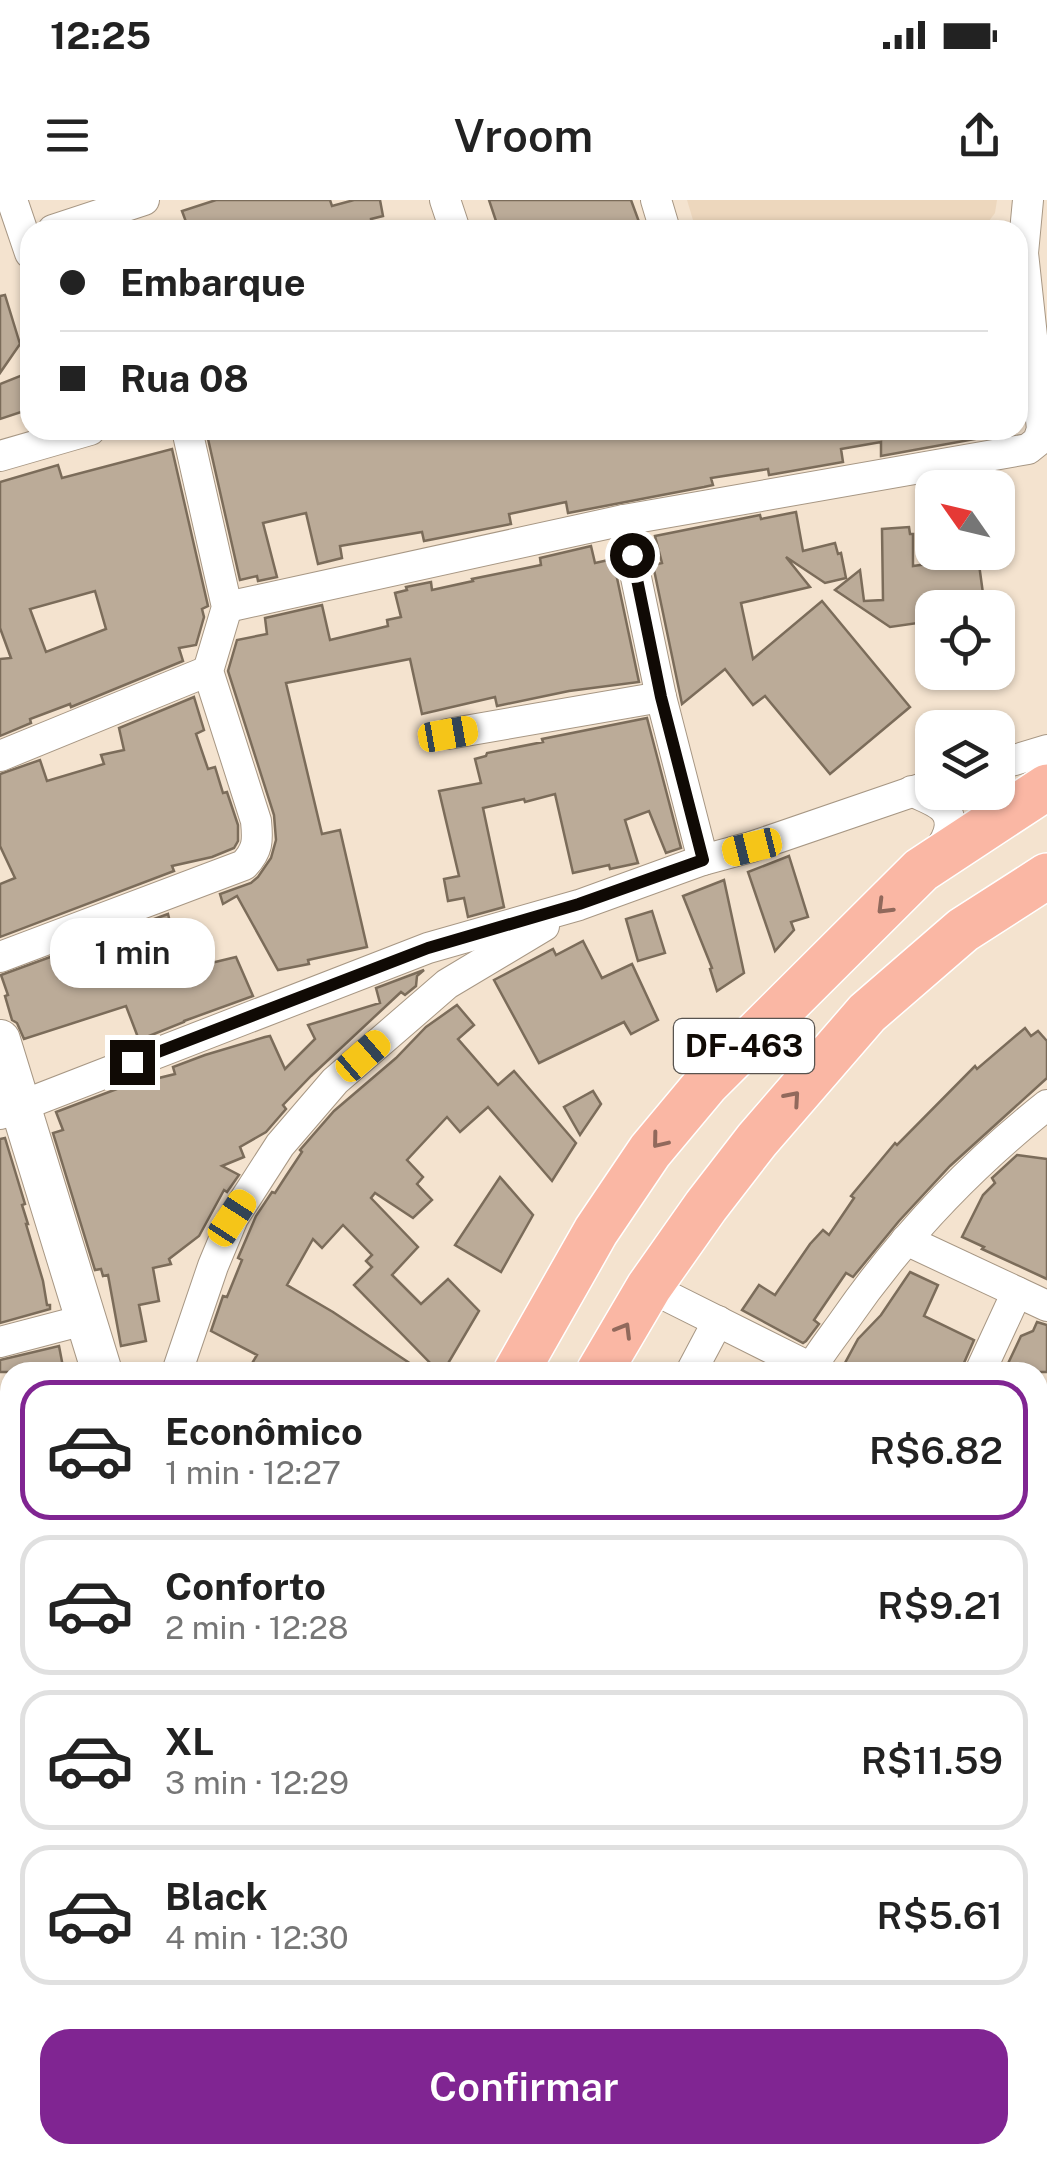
<!DOCTYPE html>
<html lang="pt">
<head>
<meta charset="utf-8">
<style>
  :root { --surface:#fff; --page:#f6f6f6; --text:#222; --muted:#767676; --line:#e0e0e0; --accent:#802592 }
  body { margin:0; font-family:"Public Sans",sans-serif; background:var(--page); color:var(--text); height:100vh; display:flex; flex-direction:column; font-size:38px; white-space:nowrap }
  * { box-sizing:border-box; margin:0 }
  p { font-size:32px; color:var(--muted) }
  .icon { flex:none; width:55px; height:55px; fill:none; stroke:currentColor; stroke-width:2; stroke-linecap:round; stroke-linejoin:round }
  .map { position:relative; flex:1; overflow:hidden }
  .details { position:absolute; left:0px; top:1162px; width:1048px; height:802px; display:flex; flex-direction:column; background:var(--surface); border-radius:30px 30px 0 0; box-shadow:0 2px 8px #0004 }
  .details>* { flex:none }
  .top-card { position:absolute; left:20px; top:20px; width:1008px; height:220px; border-radius:30px; box-shadow:0 2px 8px #0004; display:grid; align-content:center; height:220px; padding:0 40px; background:var(--surface) }
  .needle { width:65px; rotate:304deg }
  .controls { position:absolute; left:915px; top:270px; display:grid; gap:20px }
  .controls a { display:grid; place-items:center; width:100px; height:100px; border-radius:20px; background:var(--surface); box-shadow:0 2px 8px #0004; font-size:50px }
  .end { position:absolute; width:45px; height:45px; margin:-22px; border:12px solid #100a05; background:#fff; box-shadow:0 0 0 5px #fff }
  .from { border-radius:50% }
  .bubble { position:absolute; height:70px; border-radius:30px; background:var(--surface); box-shadow:0 2px 8px #0004; font-size:32px; font-weight:600; line-height:70px; text-align:center }
  .car { position:absolute; width:30px; height:60px; margin:-30px -15px; border-radius:12px; box-shadow:0 0 8px 2px #0007; background:linear-gradient(#f5c518 24%,#345 0 40%,#f5c518 0 76%,#345 0 86%,#f5c518 0) }
  .top-card b { display:flex; align-items:center; gap:35px; height:95px; font-size:38px }
  .top-card b+b { border-top:2px solid var(--line) }
  .top-card i { width:25px; height:25px; background:var(--text) }
  ul { padding:18px 0 0; list-style:none }
  li { display:flex; align-items:center; gap:30px; height:140px; margin:0 20px 15px; padding:0 20px; border:5px solid var(--line); border-radius:30px }
  li div { flex:1 }
  li b { display:block; font-size:38px }
  li em { font-style:normal; font-weight:600 }
  li.selected { border-color:var(--accent) }
  li>.icon { width:90px; height:90px; stroke-width:1.5 }
  .cta { display:flex; gap:20px; margin-top:auto; padding:20px 40px }
  .cta a { flex:1; height:115px; border-radius:30px; background:var(--accent); color:#fff; font-size:40px; font-weight:600; line-height:115px; text-align:center }
  .status { display:flex; justify-content:space-between; align-items:center; height:70px; padding:0 50px; background:var(--surface); direction:ltr }
  .status svg { height:28px; fill:currentColor }
  header { display:flex; justify-content:space-between; align-items:center; height:130px; padding:0 40px; background:var(--surface); font-size:45px; font-weight:600 }
  .map>svg:first-child { display:block }
  .built { fill:#edd7bd }
  .building { fill:#bbab98; stroke:#7b6c5a; stroke-width:2.5; fill-rule:evenodd }
  .lines { fill:none; stroke-linecap:round; stroke-linejoin:round }
  .street-casing { stroke:#a79784; stroke-width:32 }
  .secondary-casing { stroke:#a79784; stroke-width:42 }
  .primary-casing { stroke:#fff; stroke-width:48 }
  .street { stroke:#fff; stroke-width:30 }
  .secondary { stroke:#fff; stroke-width:40 }
  .primary { stroke:#fab7a4; stroke-width:45 }
  .oneway { stroke:#91695c }
  .route { stroke:#100a05; stroke-width:12 }
  .labels { text-anchor:middle; stroke-width:10; stroke-linejoin:round; paint-order:stroke }
  .shield { fill:#fff; stroke:#585450; stroke-width:2.5 }
  .shield-label { font-size:32px; font-weight:bold; fill:#100a05 }
</style>
</head>
<body>
<div class="status"><b>12:25</b><svg viewBox="0 0 49 12"><path d="M0 12V9h3v3zM5 12V6h3v6zM10 12V3h3v9zM15 12V0h3v12zM26 1h20v11H26zM47 4h2v5h-2z"/></svg></div>
<header><svg class="icon" aria-label="menu" viewBox="0 0 24 24"><path d="M4 6h16M4 12h16M4 18h16"/></svg>Vroom<svg class="icon" aria-label="share" viewBox="0 0 24 24"><path d="M12 15V3M7 8l5-5 5 5M5 13v7h14v-7"/></svg></header>
<div class="map">
<svg width="1047" height="1964" viewBox="0 0 1047 1964">
  <rect width="100%" height="100%" fill="#f4e3cf"/>
  <!-- built -->
  <polygon class="built" points="687,0 997,0 995,13 982,30 696,30"/>
  <!-- building -->
  <g class="building">
    <polygon points="216,0 330,0 332,6 354,0 380,0 383,16 371,19 372,30 189,30 182,11"/>
    <polygon points="489,0 631,0 642,30 499,30"/>
    <polygon points="5,95 20,144 0,173 0,96"/>
    <polygon points="30,172 30,209 0,219 0,184"/>
    <polygon points="206,230 996,230 997,235 881,256 881,242 841,249 843,262 769,275 768,269 711,278 713,285 704,287 568,313 566,302 509,314 511,324 424,341 422,332 340,346 342,358 318,364 306,313 263,323 277,377 258,381 257,376 240,380"/>
    <path d="M172,249L208,406L202,409L204,417L196,445L179,448L183,461L71,507L70,504L30,519L31,523L0,536V459L11,458L0,428V282L58,265L62,278ZM95,391L106,429L46,452L30,409Z"/>
    <polygon points="796,312 803,351 835,343 838,354 841,353 846,378 825,383 786,357 810,387 741,403 753,459 822,401 910,507 830,574 765,496 753,505 725,469 682,504 653,365 662,363 655,336 760,315 761,319"/>
    <polygon points="909,327 910,334 913,334 913,366 978,357 985,408 932,408 932,421 890,427 835,390 860,370 864,401 883,400 882,329"/>
    <polygon points="591,346 595,363 613,359 639,482 569,491 497,506 495,497 422,514 410,459 286,483 322,634 340,630 367,747 308,760 309,764 278,770 237,696 223,704 220,694 251,683 258,677 271,658 276,640 274,615 228,471 237,440 267,434 265,418 322,405 330,440 388,426 387,420 401,417 395,393 407,390 406,387 431,382 432,390 473,381 472,379 541,365 540,358"/>
    <polygon points="194,497 204,530 196,534 208,569 215,567 223,593 227,592 238,625 238,641 234,648 212,657 172,666 174,671 0,737 0,684 15,678 0,646 0,574 40,560 47,581 104,564 101,555 124,550 119,528"/>
    <polygon points="647,518 681,648 666,653 649,611 625,620 638,663 610,669 609,665 573,673 555,594 525,602 524,599 483,608 504,707 468,717 464,698 448,701 444,679 459,676 439,591 481,583 475,559 486,556 487,553 543,542 542,539"/>
    <polygon points="789,656 808,717 791,722 794,730 775,751 748,672"/>
    <polygon points="724,680 744,773 717,791 710,769 712,768 683,696"/>
    <polygon points="652,711 665,753 638,761 626,719"/>
    <polygon points="168,714 182,770 236,757 253,796 184,821 184,822 139,840 126,806 24,839 17,823 12,820 5,796 8,795 1,775"/>
    <polygon points="583,741 602,778 632,764 658,820 631,834 624,822 539,863 494,780 553,749 556,755"/>
    <polygon points="424,770 417,776 416,786 405,795 401,792 311,876 283,905 286,909 266,932 240,947 244,957 222,966 239,975 227,992 224,990 199,1036 169,1059 171,1064 153,1068 159,1101 139,1105 146,1141 121,1146 108,1075 103,1076 101,1069 95,1070 53,933 63,930 56,912 122,887 175,874 173,867 205,855 265,837 270,836 285,869 315,839 308,825 380,803 376,788"/>
    <polygon points="457,805 474,825 458,839 498,885 514,871 576,943 552,981 488,907 460,932 447,917 407,960 423,977 417,984 432,1000 413,1018 375,993 371,998 418,1047 392,1075 421,1104 448,1079 479,1111 443,1172 439,1172 354,1085 372,1067 366,1061 372,1055 343,1025 322,1048 313,1039 287,1085 333,1112 423,1172 363,1172 347,1164 342,1172 247,1172 257,1155 211,1131 223,1096 227,1097 242,1060 238,1058 256,1016 272,992 275,993 286,976 302,952 300,950 334,911 396,858 426,827"/>
    <polygon points="1025,828 1031,836 1038,831 1047,841 1047,878 950,966 899,1021 853,1077 846,1073 814,1120 819,1124 806,1141 803,1143 742,1110 759,1085 775,1095 810,1044 823,1030 829,1035 854,998 851,996 895,943 897,945 975,866 977,869"/>
    <polygon points="593,891 601,904 580,935 564,907"/>
    <polygon points="5,938 25,1004 22,1005 28,1024 26,1024 43,1081 47,1105 50,1105 50,1109 0,1123 0,939"/>
    <polygon points="1017,955 1047,959 1047,1079 982,1049 984,1047 962,1037 983,995 995,983 992,978"/>
    <polygon points="500,977 533,1015 501,1072 455,1045"/>
    <polygon points="910,1072 938,1085 924,1116 974,1140 960,1172 845,1172 849,1164 845,1163 858,1139 881,1115"/>
    <polygon points="1037,1122 1047,1125 1047,1172 1004,1172 1021,1136 1033,1131"/>
    <polygon points="59,1146 64,1172 0,1172 0,1160"/>
  </g>
  <g class="lines">
    <!-- street casing -->
    <g class="street-casing">
      <g id="street">
        <polyline points="12,0 30,53"/>
        <polyline points="445,0 455,30"/>
        <polyline points="656,0 665,30"/>
        <polyline points="53,30 144,0"/>
        <polyline points="0,256 90,230"/>
        <polyline points="624,320 661,497 703,660"/>
        <polyline points="227,407 624,320 1028,249 1038,241 1042,229 1023,53 1028,0"/>
        <polyline points="448,534 661,497"/>
        <polyline points="0,556 208,471"/>
        <polyline points="998,565 1047,550"/>
        <path d="M912,591C921,596 934,600 942,607C959,622 945,644 933,657"/>
        <path d="M0,757L244,665C258,650 258,641 256,621L208,471L227,407L187,230"/>
        <polyline points="0,914 428,748 579,705 703,660 751,647 932,585"/>
        <polyline points="906,1040 1047,1106"/>
        <polyline points="649,1087 811,1168"/>
        <polyline points="0,1142 84,1120"/>
        <polyline points="177,1172 213,1066 233,1018 280,945 335,881 447,784 544,726"/>
        <polyline points="691,1172 718,1121"/>
        <path d="M809,1172C819,1154 832,1138 844,1121C900,1040 970,966 1047,905"/>
        <polyline points="980,1172 1017,1092"/>
        <polyline points="1038,1275 1047,1279"/>
        <polyline points="1038,1445 1047,1450"/>
        <polyline points="0,1451 10,1456"/>
        <polyline points="0,1580 10,1574"/>
        <polyline points="1038,1615 1047,1620"/>
        <polyline points="1038,1778 1047,1783"/>
        <polyline points="1038,1946 1047,1950"/>
        <polyline points="746,1955 765,1964"/>
        <polyline points="577,1964 580,1955"/>
      </g>
    </g>
    <!-- secondary casing -->
    <g class="secondary-casing">
      <g id="secondary">
        <polyline points="0,840 102,1172"/>
        <polyline points="838,1955 859,1964"/>
        <polyline points="891,1964 900,1955"/>
        <polyline points="956,1964 977,1955"/>
      </g>
    </g>
    <!-- primary casing -->
    <g class="primary-casing">
      <g id="primary">
        <polyline points="516,1172 596,1031 650,951 706,884 921,670 1047,587"/>
        <polyline points="599,1172 649,1087 706,1006 757,940 867,813 963,730 1047,676"/>
        <polyline points="94,1964 99,1955"/>
        <polyline points="182,1964 187,1955"/>
      </g>
    </g>
    <!-- street -->
    <use href="#street" class="street"/>
    <!-- secondary -->
    <use href="#secondary" class="secondary"/>
    <!-- primary -->
    <use href="#primary" class="primary"/>
  </g>
  <!-- one-way arrows -->
  <defs><path id="oneway-chevron" d="M-2-3.5L2.5 0L-2 3.5" fill="none" stroke-width="1.6" stroke-linecap="round" stroke-linejoin="round" transform="scale(2.5)"/></defs>
  <g class="oneway">
    <use href="#oneway-chevron" transform="translate(884 707) rotate(135)"/>
    <use href="#oneway-chevron" transform="translate(793 898) rotate(-49)"/>
    <use href="#oneway-chevron" transform="translate(659 941) rotate(129)"/>
    <use href="#oneway-chevron" transform="translate(624 1130) rotate(-59)"/>
  </g>
  <g class="lines">
    <!-- route -->
    <polyline class="route" points="132,862 428,748 579,704 703,660 661,497 632,355"/>
  </g>
  <g class="labels">
    <!-- shield labels -->
    <rect class="shield" x="674" y="819" width="140" height="54" rx="8"/>
    <g class="shield-label">
      <text x="744" y="857">DF-463</text>
    </g>
  </g>
</svg>
<div class="controls">
<a><svg class="needle" viewBox="-14 -14 28 28"><path d="M0-13l5 13h-10z" fill="#e53935"/><path d="M0 13l5-13h-10z" fill="#767676"/></svg></a>
<a><svg class="icon" aria-label="locate" viewBox="0 0 24 24"><circle cx="12" cy="12" r="6"/><path d="M12 2v4M12 18v4M2 12h4M18 12h4"/></svg></a>
<a><svg class="icon" aria-label="layers" viewBox="0 0 24 24"><path d="M12 4l9 5-9 5-9-5zM3 14l9 5 9-5"/></svg></a>
</div>
<i class="end from" style="left:632px;top:355px"></i>
<i class="end" style="left:132px;top:862px"></i>
<div class="bubble" style="left:50px;top:718px;width:165px">1 min</div>
<i class="car" style="left:448px;top:534px;rotate:80deg"></i>
<i class="car" style="left:752px;top:647px;rotate:256deg"></i>
<i class="car" style="left:363px;top:856px;rotate:49deg"></i>
<i class="car" style="left:232px;top:1018px;rotate:33deg"></i>
<div class="top-card">
<b><i class="from"></i>Embarque</b>
<b><i></i>Rua 08</b>
</div>
<section class="details">
<ul>
<li class="selected"><svg class="icon" aria-label="car" viewBox="0 0 24 24"><path d="M5 17H2v-5l4-1 3-4h7l3 4 3 1v5h-3M9 17h6M6 11h13"/><circle cx="7" cy="17" r="2"/><circle cx="17" cy="17" r="2"/></svg><div><b>Econômico</b><p>1 min · 12:27</p></div><em>R$6.82</em></li>
<li><svg class="icon" aria-label="car" viewBox="0 0 24 24"><path d="M5 17H2v-5l4-1 3-4h7l3 4 3 1v5h-3M9 17h6M6 11h13"/><circle cx="7" cy="17" r="2"/><circle cx="17" cy="17" r="2"/></svg><div><b>Conforto</b><p>2 min · 12:28</p></div><em>R$9.21</em></li>
<li><svg class="icon" aria-label="car" viewBox="0 0 24 24"><path d="M5 17H2v-5l4-1 3-4h7l3 4 3 1v5h-3M9 17h6M6 11h13"/><circle cx="7" cy="17" r="2"/><circle cx="17" cy="17" r="2"/></svg><div><b>XL</b><p>3 min · 12:29</p></div><em>R$11.59</em></li>
<li><svg class="icon" aria-label="car" viewBox="0 0 24 24"><path d="M5 17H2v-5l4-1 3-4h7l3 4 3 1v5h-3M9 17h6M6 11h13"/><circle cx="7" cy="17" r="2"/><circle cx="17" cy="17" r="2"/></svg><div><b>Black</b><p>4 min · 12:30</p></div><em>R$5.61</em></li>
</ul>
<div class="cta"><a>Confirmar</a></div>
</section>
</div>
</body>
</html>
